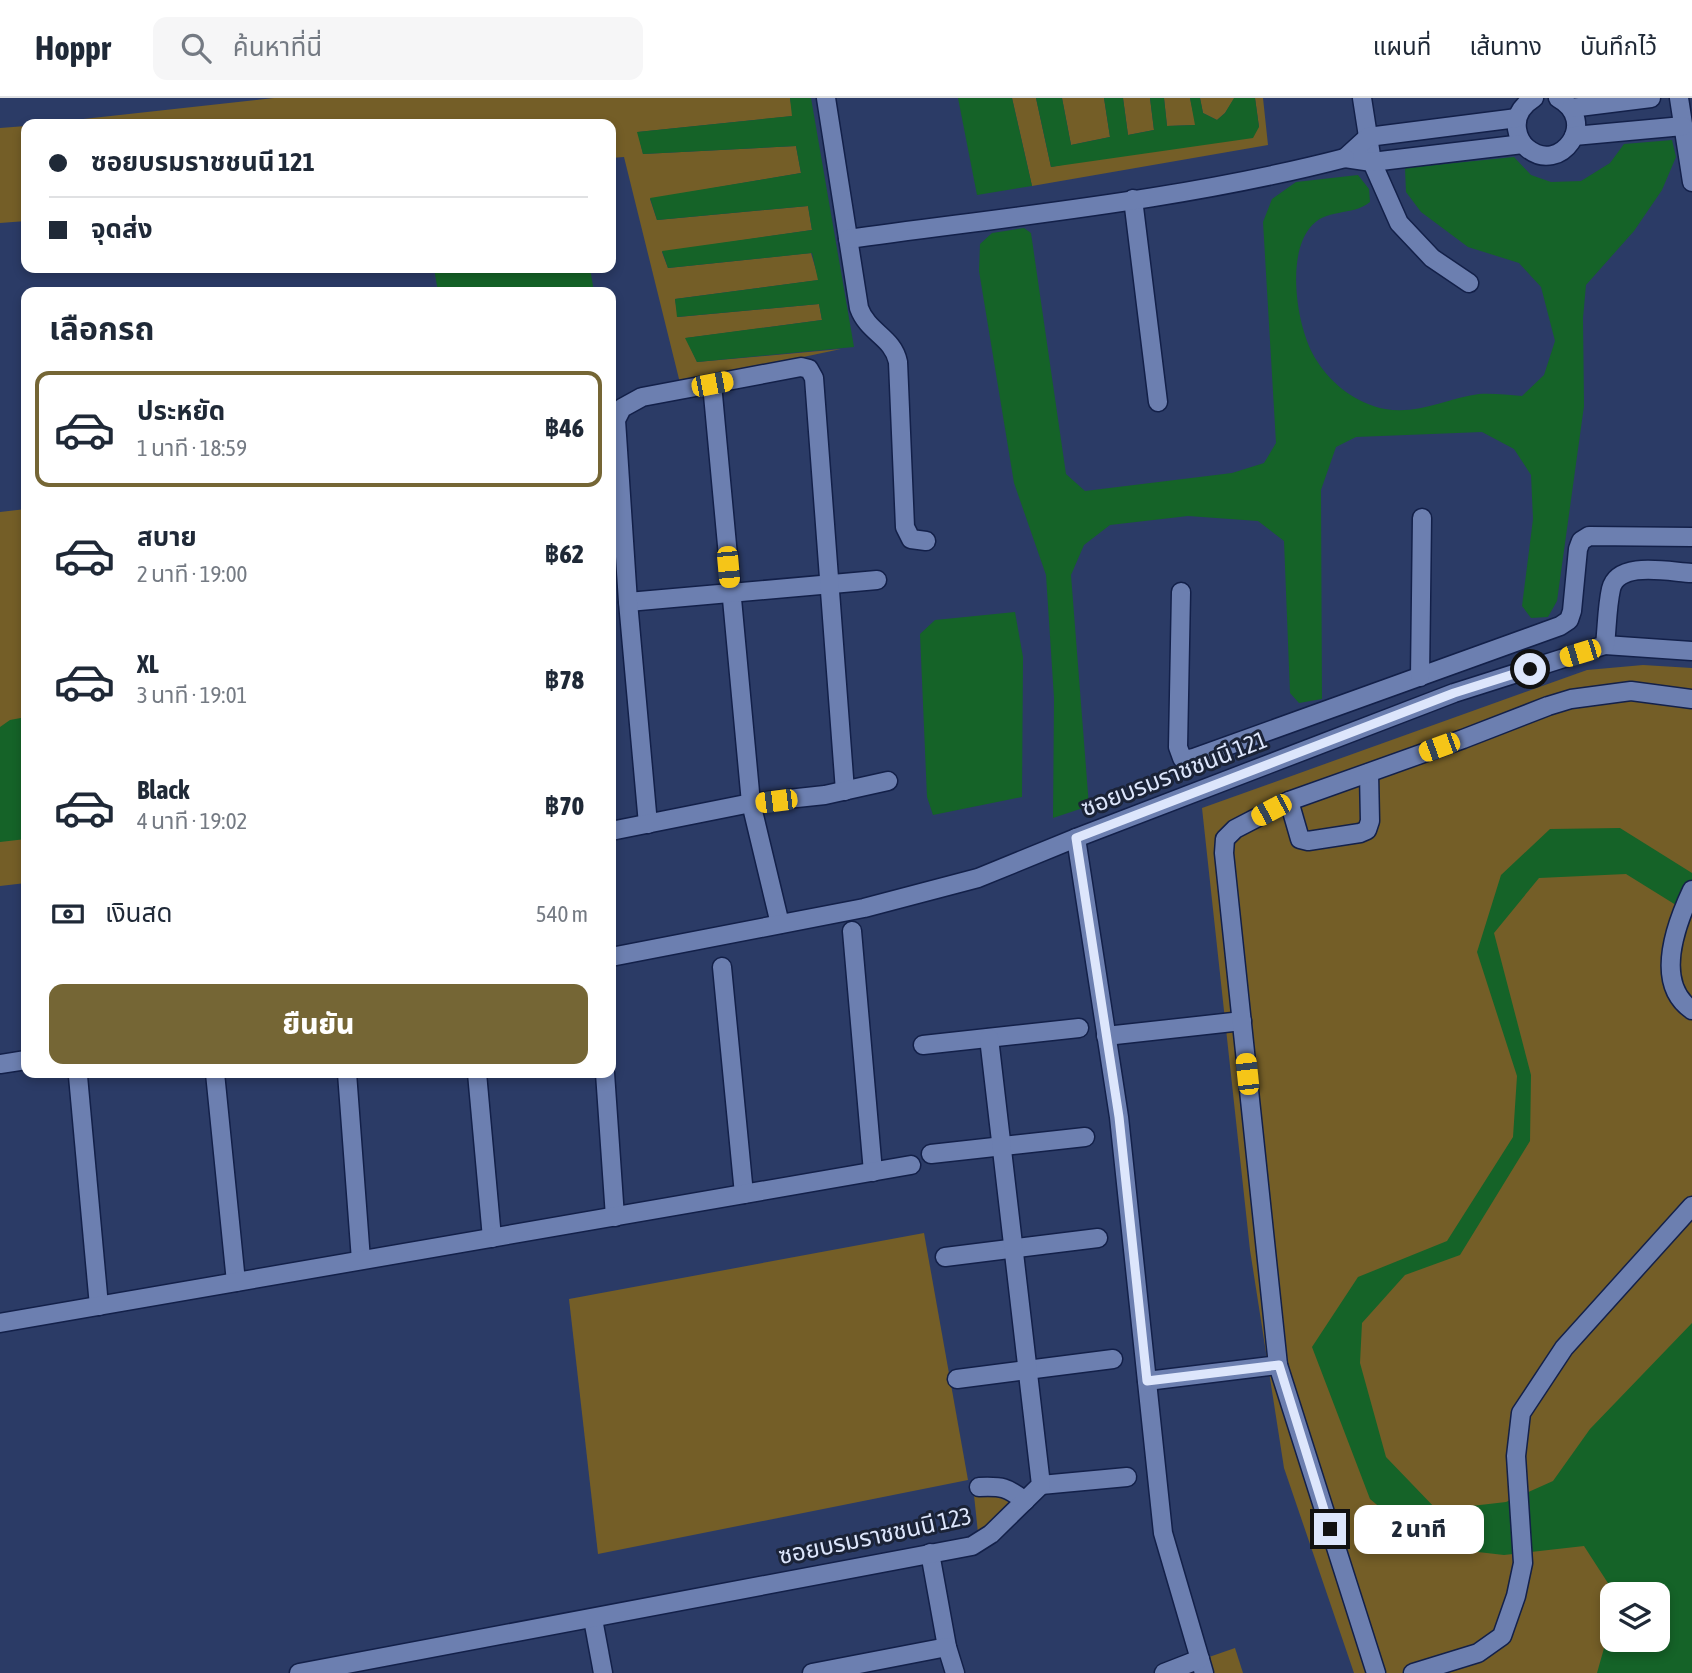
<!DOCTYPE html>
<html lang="th">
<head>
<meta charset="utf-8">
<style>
  :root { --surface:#fff; --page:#f6f6f7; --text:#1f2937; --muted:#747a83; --line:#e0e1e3; --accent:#756635 }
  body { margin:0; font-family:"Asap Condensed","Noto Sans Thai",sans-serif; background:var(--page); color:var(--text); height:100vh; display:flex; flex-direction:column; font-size:26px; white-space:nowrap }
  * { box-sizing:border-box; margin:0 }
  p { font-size:23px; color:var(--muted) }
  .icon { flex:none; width:38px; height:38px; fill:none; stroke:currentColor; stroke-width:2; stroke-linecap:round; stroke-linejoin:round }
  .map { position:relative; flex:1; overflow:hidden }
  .sheet { position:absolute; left:21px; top:189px; width:595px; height:791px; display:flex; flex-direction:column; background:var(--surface); border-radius:14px; box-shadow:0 4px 10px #0003 }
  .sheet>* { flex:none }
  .hud { position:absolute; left:21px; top:21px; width:595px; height:154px; border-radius:14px; box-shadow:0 4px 10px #0003; display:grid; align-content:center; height:154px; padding:0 28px; background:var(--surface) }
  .controls { position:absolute; left:1600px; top:1484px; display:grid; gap:14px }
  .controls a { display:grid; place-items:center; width:70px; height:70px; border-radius:14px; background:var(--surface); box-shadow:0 4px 10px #0003; font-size:35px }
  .end { position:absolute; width:32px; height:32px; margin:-16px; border:9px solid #dde6fc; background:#111; box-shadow:0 0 0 4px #111 }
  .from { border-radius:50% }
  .bubble { position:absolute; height:49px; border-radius:14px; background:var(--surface); box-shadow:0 4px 10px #0003; font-size:23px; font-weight:800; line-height:49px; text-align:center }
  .car { position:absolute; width:21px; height:42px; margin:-21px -10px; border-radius:9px; box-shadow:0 0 5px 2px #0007; background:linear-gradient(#f5c518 24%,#345 0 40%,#f5c518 0 76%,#345 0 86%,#f5c518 0) }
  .hud b { display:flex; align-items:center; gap:24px; height:66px; font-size:26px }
  .hud b+b { border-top:2px solid var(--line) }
  .hud i { width:18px; height:18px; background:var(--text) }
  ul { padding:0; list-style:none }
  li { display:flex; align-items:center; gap:21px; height:116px; margin:0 14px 10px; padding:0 14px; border:4px solid transparent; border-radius:14px }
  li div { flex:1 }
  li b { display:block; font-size:26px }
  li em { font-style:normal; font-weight:800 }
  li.on { border-color:var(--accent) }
  li>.icon { width:63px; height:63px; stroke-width:1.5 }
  h2 { padding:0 28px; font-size:32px; line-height:84px }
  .pay { display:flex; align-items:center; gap:18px; height:77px; padding:0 28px; font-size:26px }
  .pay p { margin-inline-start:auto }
  .primary-button { display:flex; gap:14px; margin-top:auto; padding:14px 28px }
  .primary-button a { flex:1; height:80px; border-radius:14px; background:var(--accent); color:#fff; font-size:28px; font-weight:800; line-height:80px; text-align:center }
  header { display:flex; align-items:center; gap:42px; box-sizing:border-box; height:98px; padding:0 35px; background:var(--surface); border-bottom:2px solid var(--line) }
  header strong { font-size:33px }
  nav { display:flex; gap:38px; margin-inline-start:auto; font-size:24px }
  .search { width:490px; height:63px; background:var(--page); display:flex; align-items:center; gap:18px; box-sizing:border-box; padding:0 24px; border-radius:14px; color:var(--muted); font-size:26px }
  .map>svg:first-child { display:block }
  .green { fill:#745e27; fill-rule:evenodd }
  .water { fill:#156328 }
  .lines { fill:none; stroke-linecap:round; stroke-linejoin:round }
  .minor-casing { stroke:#132049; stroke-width:21 }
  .minor { stroke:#6c7fb0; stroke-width:18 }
  .route { stroke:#dde6fc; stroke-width:9 }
  .labels { text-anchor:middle; stroke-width:6; stroke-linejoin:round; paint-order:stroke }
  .street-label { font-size:24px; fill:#dde6fc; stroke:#1b2337 }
</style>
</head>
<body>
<header>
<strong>Hoppr</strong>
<div class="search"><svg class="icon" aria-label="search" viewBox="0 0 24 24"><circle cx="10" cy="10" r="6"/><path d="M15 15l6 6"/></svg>ค้นหาที่นี่</div>
<nav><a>แผนที่</a><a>เส้นทาง</a><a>บันทึกไว้</a></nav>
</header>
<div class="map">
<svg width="1692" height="1575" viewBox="0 0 1692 1575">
  <rect width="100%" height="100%" fill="#2b3b66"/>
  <!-- green -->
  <g class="green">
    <polygon points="274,0 790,0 793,18 638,34 643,56 796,48 801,75 650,101 657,122 808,108 812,132 662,154 668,170 811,155 819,182 675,201 678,219 819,206 822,222 686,240 697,264 841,251 680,285 624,59 611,60 611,26 38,26"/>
    <polygon points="1012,0 1036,0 1051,69 1259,29 1255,0 1263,0 1268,47 1032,88"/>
    <polygon points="1062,0 1104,0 1110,39 1071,47"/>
    <polygon points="1123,0 1150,0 1154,32 1128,37"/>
    <polygon points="1164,0 1190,0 1196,27 1167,28"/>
    <polygon points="1200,0 1234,0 1234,1 1225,15 1217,22 1203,15"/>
    <polygon points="26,28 26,123 0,125 0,30"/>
    <polygon points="26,411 26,785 0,788 0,414"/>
    <path d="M1643,567L1692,570V1575H1354L1284,1370L1250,1152L1202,710L1587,572ZM1612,1496H1657V1542H1612Z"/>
    <polygon points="924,1135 968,1382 598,1456 569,1201"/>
    <polygon points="1003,1392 1016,1401 1007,1414 978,1435 974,1397"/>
    <polygon points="1235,1550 1243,1575 1163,1575"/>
  </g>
  <!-- water -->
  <g class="water">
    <polygon points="790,0 811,0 854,249 697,264 685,240 822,222 819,206 677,219 675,201 818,182 812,155 668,170 662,153 812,132 808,108 657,122 650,100 801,75 796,48 643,56 637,34 792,18"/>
    <polygon points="958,0 1012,0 1032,88 977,97"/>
    <polygon points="1036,0 1062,0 1071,47 1110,39 1104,0 1123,0 1128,37 1154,32 1150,0 1164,0 1167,28 1195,27 1190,0 1200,0 1203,15 1217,22 1225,15 1234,0 1255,0 1259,29 1253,40 1051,69"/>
    <path d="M1672,42L1676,59L1662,92L1634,133L1586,187L1583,220L1584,308L1557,503L1548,519L1531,520L1522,508L1533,421L1531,377L1514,351L1482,334L1356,339L1336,349L1321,392L1322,601L1299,605L1290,595L1284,443L1258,423L1188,418L1110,427L1084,447L1071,477L1089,708L1053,720L1054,600L1046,477L1014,385L979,173L980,146L992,135L1024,130L1031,135L1066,376L1085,393L1232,375L1264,365L1276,345L1263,124L1272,101L1296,84L1358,77L1369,91L1370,104C1352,119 1325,109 1309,131C1286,161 1297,233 1317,263C1332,287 1358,306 1385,311C1419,317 1447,300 1479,296C1493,295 1508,297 1522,298L1544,277L1555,243L1541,189L1519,165L1468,149L1421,114L1406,94L1405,70L1514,59L1531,77L1551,84L1581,83L1610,65L1624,46Z"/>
    <polygon points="434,170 590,170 594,194 438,194"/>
    <polygon points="1015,514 1023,559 1022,699 933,717 927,699 920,536 935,522"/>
    <polygon points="26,619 26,741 0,744 0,629 10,622"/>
    <polygon points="1620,730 1692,775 1692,817 1626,776 1539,780 1494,835 1531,977 1530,1043 1460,1157 1405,1177 1362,1225 1360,1265 1386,1359 1437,1412 1506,1404 1553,1383 1590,1331 1692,1225 1692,1575 1597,1575 1612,1522 1612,1542 1657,1542 1657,1496 1615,1496 1584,1448 1504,1457 1426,1448 1370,1401 1312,1249 1358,1179 1447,1143 1513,1039 1517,978 1477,854 1501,777 1550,731"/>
  </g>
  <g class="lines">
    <!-- minor casing -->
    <g class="minor-casing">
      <g id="minor">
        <path d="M826,0L859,210C868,235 893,239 898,264L905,429L911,441L926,443"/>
        <polyline points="1362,0 1372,64 1399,125 1432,160 1469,185"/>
        <path d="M1534,0C1523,7 1515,17 1517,31C1518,38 1521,45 1527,50C1560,78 1600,23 1558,0"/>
        <polyline points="1679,0 1692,84"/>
        <polyline points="1571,10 1651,0"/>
        <polyline points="1517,20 1368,39 1345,60 1372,64 1523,46"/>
        <polyline points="1574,38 1683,28"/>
        <polyline points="1133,101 1158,304"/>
        <path d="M848,141C1014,118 1183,102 1345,60"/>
        <polyline points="712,286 751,705 780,826"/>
        <polyline points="1181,494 1178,649 1182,660 1191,661 1560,528 1569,522 1572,513 1578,451 1581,443 1589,438 1692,439"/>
        <polyline points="628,504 877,482"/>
        <polyline points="1605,547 1692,553"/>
        <polyline points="1420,579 1422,420"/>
        <polyline points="1289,703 1300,741 1308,743 1360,735 1367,732 1370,723 1369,675"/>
        <polyline points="648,726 628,504 616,322 622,310 642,299 801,269 809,271 814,280 845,693"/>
        <polyline points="611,733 751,705 825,697 888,683"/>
        <polyline points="1076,740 1119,1019 1163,1435 1204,1575"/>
        <path d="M1692,792C1676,826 1653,885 1692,912"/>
        <polyline points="852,833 873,1074"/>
        <path d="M611,859L864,810L978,780L1076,740L1454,595L1605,547C1607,529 1607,509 1611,491C1618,462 1669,474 1692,475"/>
        <polyline points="722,869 744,1096"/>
        <polyline points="1106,938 1242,923"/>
        <polyline points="923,947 1079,930"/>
        <polyline points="0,966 26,962"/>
        <polyline points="215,975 236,1184"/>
        <polyline points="347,975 361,1162"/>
        <polyline points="477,975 492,1140"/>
        <polyline points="605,975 615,1119"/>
        <polyline points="78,978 99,1208"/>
        <polyline points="931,1056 1085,1039"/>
        <polyline points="945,1159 1098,1140"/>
        <polyline points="0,1225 911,1067"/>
        <polyline points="957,1281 1113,1261"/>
        <polyline points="1147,1283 1278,1267"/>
        <polyline points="1041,1387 1127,1379"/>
        <path d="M979,1389C1002,1388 1007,1389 1025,1403"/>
        <polyline points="930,1455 947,1549 955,1575"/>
        <polyline points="593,1521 603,1575"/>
        <polyline points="299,1575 972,1448 991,1436 1041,1387 989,940"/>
        <polyline points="812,1575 947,1549"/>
        <polyline points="1164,1575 1200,1561"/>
        <polyline points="1376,1575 1278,1267 1224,755 1225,741 1235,731 1289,703 1463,641 1548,608 1571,601 1631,593 1692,601"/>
        <polyline points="1413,1575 1478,1555 1502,1538 1516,1498 1523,1465 1516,1358 1521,1315 1564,1250 1692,1108"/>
      </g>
    </g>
    <!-- minor -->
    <use href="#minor" class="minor"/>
  </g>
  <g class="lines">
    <!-- route -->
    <polyline class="route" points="1330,1431 1279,1267 1147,1283 1119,1019 1076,740 1454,595 1530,571"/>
  </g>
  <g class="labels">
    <!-- street labels -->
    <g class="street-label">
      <text transform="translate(1174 676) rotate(-21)" y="8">ซอยบรมราชชนนี 121</text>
      <text transform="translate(875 1438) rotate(-12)" y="8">ซอยบรมราชชนนี 123</text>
    </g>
  </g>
</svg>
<div class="controls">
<a><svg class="icon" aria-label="layers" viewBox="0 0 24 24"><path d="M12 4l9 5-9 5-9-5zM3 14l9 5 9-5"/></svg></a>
</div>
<i class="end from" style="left:1530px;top:571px"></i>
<i class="end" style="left:1330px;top:1431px"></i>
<div class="bubble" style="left:1354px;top:1407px;width:130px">2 นาที</div>
<i class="car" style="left:712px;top:286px;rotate:79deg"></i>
<i class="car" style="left:728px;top:469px;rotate:175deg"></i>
<i class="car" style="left:1580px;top:555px;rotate:253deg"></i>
<i class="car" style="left:1439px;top:649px;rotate:250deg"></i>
<i class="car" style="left:776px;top:703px;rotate:263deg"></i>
<i class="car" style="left:1271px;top:712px;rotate:242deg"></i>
<i class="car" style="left:1247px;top:976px;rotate:354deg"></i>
<div class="hud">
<b><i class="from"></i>ซอยบรมราชชนนี 121</b>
<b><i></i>จุดส่ง</b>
</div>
<section class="sheet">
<h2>เลือกรถ</h2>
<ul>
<li class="on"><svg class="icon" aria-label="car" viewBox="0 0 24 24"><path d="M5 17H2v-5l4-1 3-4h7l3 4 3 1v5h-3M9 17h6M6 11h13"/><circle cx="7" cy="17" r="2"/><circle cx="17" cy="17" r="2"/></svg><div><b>ประหยัด</b><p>1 นาที · 18:59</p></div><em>฿46</em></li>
<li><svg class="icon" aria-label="car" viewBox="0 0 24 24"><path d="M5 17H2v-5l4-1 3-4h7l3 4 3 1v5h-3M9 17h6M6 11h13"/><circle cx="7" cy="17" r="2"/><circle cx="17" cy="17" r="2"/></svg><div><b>สบาย</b><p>2 นาที · 19:00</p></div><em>฿62</em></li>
<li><svg class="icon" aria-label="car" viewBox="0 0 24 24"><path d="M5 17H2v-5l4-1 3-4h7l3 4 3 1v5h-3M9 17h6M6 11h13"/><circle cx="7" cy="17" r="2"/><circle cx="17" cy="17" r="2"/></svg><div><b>XL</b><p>3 นาที · 19:01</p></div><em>฿78</em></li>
<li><svg class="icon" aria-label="car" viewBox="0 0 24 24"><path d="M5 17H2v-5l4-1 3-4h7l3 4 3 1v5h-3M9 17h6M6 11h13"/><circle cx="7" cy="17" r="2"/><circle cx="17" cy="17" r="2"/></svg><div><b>Black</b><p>4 นาที · 19:02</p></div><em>฿70</em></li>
</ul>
<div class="pay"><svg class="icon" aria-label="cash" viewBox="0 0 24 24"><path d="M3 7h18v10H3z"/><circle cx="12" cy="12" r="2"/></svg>เงินสด<p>540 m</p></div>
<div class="primary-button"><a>ยืนยัน</a></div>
</section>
</div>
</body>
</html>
